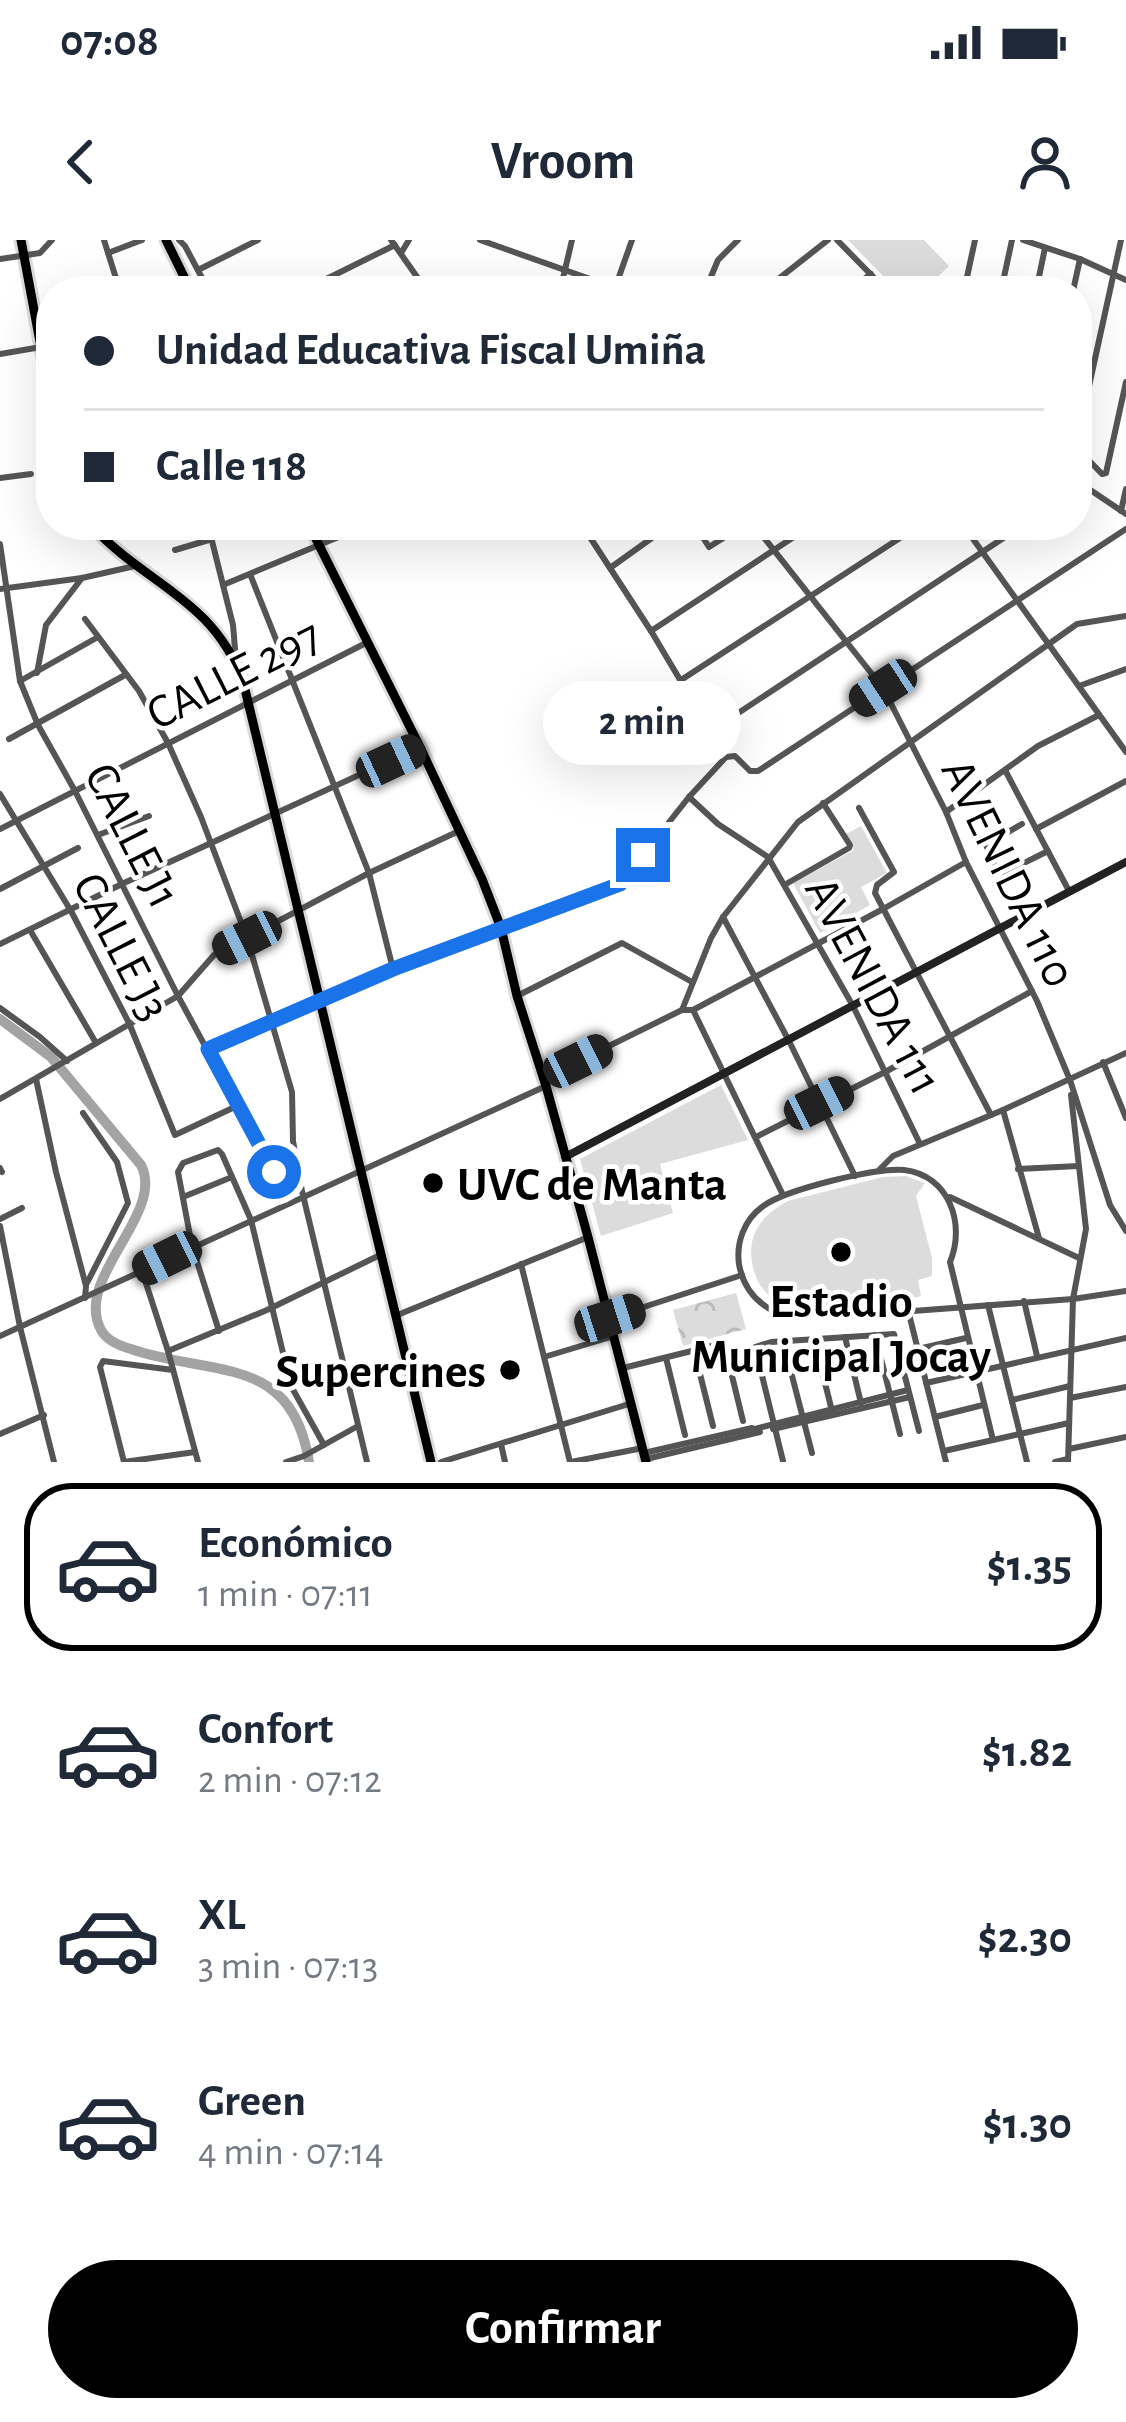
<!DOCTYPE html>
<html lang="es">
<head>
<meta charset="utf-8">
<style>
  :root { --surface:#fff; --page:#f6f6f7; --text:#1f2937; --muted:#747a83; --line:#e0e1e3; --accent:#000 }
  body { margin:0; font-family:"Alegreya Sans",sans-serif; background:var(--page); color:var(--text); height:100vh; display:flex; flex-direction:column; font-size:45px; white-space:nowrap }
  * { box-sizing:border-box; margin:0 }
  p { font-size:39px; color:var(--muted) }
  .icon { flex:none; width:66px; height:66px; fill:none; stroke:currentColor; stroke-width:2; stroke-linecap:round; stroke-linejoin:round }
  .map { position:relative; height:1222px; overflow:hidden }
  .side { display:flex; flex-direction:column; background:var(--surface); flex:1 }
  .side>* { flex:none }
  .top-card { position:absolute; left:36px; top:36px; width:1056px; height:264px; border-radius:48px; box-shadow:0 12px 48px #0002; display:grid; align-content:center; height:264px; padding:0 48px; background:var(--surface) }
  .end { position:absolute; width:54px; height:54px; margin:-27px; border:15px solid #1a73e8; background:#fff; box-shadow:0 0 0 6px #fff }
  .from { border-radius:50% }
  .bubble { position:absolute; height:84px; border-radius:42px; background:var(--surface); box-shadow:0 12px 48px #0002; font-size:39px; font-weight:600; line-height:84px; text-align:center }
  .car { position:absolute; width:36px; height:72px; margin:-36px -18px; border-radius:15px; box-shadow:0 0 9px 3px #0007; background:linear-gradient(#222 24%,#8ab4d8 0 40%,#222 0 76%,#8ab4d8 0 86%,#222 0) }
  .top-card b { display:flex; align-items:center; gap:42px; height:114px; font-size:45px }
  .top-card b+b { border-top:3px solid var(--line) }
  .top-card i { width:30px; height:30px; background:var(--text) }
  ul { padding:21px 0 0; list-style:none }
  li { display:flex; align-items:center; gap:36px; height:168px; margin:0 24px 18px; padding:0 24px; border:6px solid transparent; border-radius:48px }
  li div { flex:1 }
  li b { display:block; font-size:45px }
  li em { font-style:normal; font-weight:600 }
  li.selected { border-color:var(--accent) }
  li>.icon { width:108px; height:108px; stroke-width:1.5 }
  .cta { display:flex; gap:24px; margin-top:auto; padding:24px 48px }
  .cta a { flex:1; height:138px; border-radius:72px; background:var(--accent); color:#fff; font-size:48px; font-weight:600; line-height:138px; text-align:center }
  .status { display:flex; justify-content:space-between; align-items:center; height:84px; padding:0 60px; background:var(--surface); direction:ltr }
  .status svg { height:33px; fill:currentColor }
  header { display:flex; justify-content:space-between; align-items:center; height:156px; padding:0 48px; background:var(--surface); font-size:54px; font-weight:600 }
  .map>svg:first-child { display:block }
  .grass { fill:#dcdcdc }
  .forest { fill:url(#forest-crowns) }
  .lines { fill:none; stroke-linecap:round; stroke-linejoin:round }
  .river { stroke:#a3a3a3; stroke-width:10 }
  .primary-casing { stroke:#dbdbdb; stroke-width:15 }
  .minor { stroke:#555; stroke-width:6 }
  .tertiary { stroke:#555; stroke-width:6 }
  .secondary { stroke:#222; stroke-width:8 }
  .primary { stroke:#000; stroke-width:9 }
  .route { stroke:#1a73e8; stroke-width:15 }
  .poi-dot { fill:#000; stroke:#fff; stroke-width:4.5 }
  .labels { text-anchor:middle; stroke-width:9; stroke-linejoin:round; paint-order:stroke }
  .street-label { font-size:48px; fill:#000; stroke:#fff }
  .poi-label { font-size:48px; font-weight:bold; fill:#000; stroke:#fff; text-anchor:start }
</style>
</head>
<body>
<div class="status"><b>07:08</b><svg viewBox="0 0 49 12"><path d="M0 12V9h3v3zM5 12V6h3v6zM10 12V3h3v9zM15 12V0h3v12zM26 1h20v11H26zM47 4h2v5h-2z"/></svg></div>
<header><svg class="icon" aria-label="back" viewBox="0 0 24 24"><path d="M15 5l-7 7 7 7"/></svg>Vroom<svg class="icon" aria-label="person" viewBox="0 0 24 24"><circle cx="12" cy="8" r="4"/><path d="M4 21q1-7 8-7t8 7"/></svg></header>
<div class="map">
<svg width="1126" height="1222" viewBox="0 0 1126 1222">
  <defs>
    <pattern id="forest-crowns" width="20" height="18" patternUnits="userSpaceOnUse" patternTransform="scale(3)"><rect width="20" height="18" fill="#dcdcdc"/><path d="M2 6a3 3 0 1 1 6 0M12 15a3 3 0 1 1 6 0" fill="none" stroke="#bbb"/></pattern>
  </defs>
  <rect width="100%" height="100%" fill="#fff"/>
  <!-- grass -->
  <g class="grass">
    <polygon points="848,0 924,0 949,26 923,51 898,51"/>
    <polygon points="861,586 887,633 861,647 870,665 820,693 793,643 854,610 846,594"/>
    <polygon points="721,845 748,900 660,924 673,973 601,996 580,919"/>
    <path d="M906,936L925,943L916,956L932,1018V1036L918,1040L921,1056L821,1081L817,1065L795,1071L792,1062C757,1066 741,1013 758,987C765,975 777,967 788,961L883,937Z"/>
  </g>
  <!-- forest -->
  <polygon class="forest" points="736,1053 746,1089 683,1106 673,1070"/>
  <g class="lines">
    <!-- river -->
    <path class="river" d="M0,779L51,817L141,925C166,974 73,1038 101,1090C107,1101 120,1106 131,1109C212,1137 292,1113 309,1222"/>
    <!-- primary casing -->
    <g class="primary-casing">
      <g id="primary">
        <polyline points="21,0 51,161"/>
        <polyline points="166,0 191,51"/>
        <path d="M91,285C144,344 213,358 243,441L431,1222"/>
        <polyline points="309,285 420,507 482,639 501,688 517,756 546,846 588,997 646,1222"/>
      </g>
    </g>
    <!-- minor -->
    <g class="minor">
      <polyline points="104,0 120,51"/>
      <polyline points="179,0 185,6 209,51"/>
      <polyline points="391,0 427,51"/>
      <polyline points="480,0 624,51"/>
      <polyline points="1023,0 1080,19 1126,40"/>
      <polyline points="108,13 142,0"/>
      <polyline points="401,13 409,0"/>
      <polyline points="0,19 40,13 52,0"/>
      <polyline points="198,30 258,0"/>
      <polyline points="615,48 632,0"/>
      <polyline points="302,51 395,5"/>
      <polyline points="705,51 718,20 738,0"/>
      <polyline points="763,51 828,0"/>
      <polyline points="848,51 871,34"/>
      <polyline points="964,51 975,0"/>
      <polyline points="1001,51 1012,0"/>
      <polyline points="1036,51 1045,8"/>
      <polyline points="1073,51 1080,19"/>
      <polyline points="0,114 41,107"/>
      <polyline points="1077,201 1121,0"/>
      <polyline points="1077,208 1102,234 1106,233 1126,142"/>
      <polyline points="0,238 31,234"/>
      <polyline points="1121,271 1126,249"/>
      <polyline points="208,285 233,385 236,420"/>
      <polyline points="582,285 651,391 726,517"/>
      <polyline points="695,285 709,307 744,285"/>
      <polyline points="754,285 883,448 946,572 966,622 1037,761 1070,840 1110,965 1126,991"/>
      <polyline points="963,285 1126,512"/>
      <polyline points="590,298 607,285"/>
      <polyline points="175,310 212,299"/>
      <polyline points="610,328 670,285"/>
      <polyline points="250,334 369,633 393,729"/>
      <polyline points="223,345 319,305 321,292 318,285"/>
      <polyline points="0,349 82,338 135,326"/>
      <polyline points="85,379 139,451 168,503 201,577 247,698 292,852 293,901 302,951 367,1222"/>
      <polyline points="651,391 812,285"/>
      <polyline points="37,433 46,385 82,338"/>
      <polyline points="681,440 920,285"/>
      <polyline points="20,441 98,397"/>
      <polyline points="1079,446 1126,429"/>
      <polyline points="711,491 1023,285"/>
      <polyline points="9,499 125,435"/>
      <polyline points="726,517 735,516 750,531 758,531 1126,289"/>
      <polyline points="1005,530 1069,651"/>
      <polyline points="75,551 178,756 290,963"/>
      <polyline points="0,554 71,671 129,783 175,895 239,865"/>
      <polyline points="689,557 718,584 768,617 853,766 920,904"/>
      <polyline points="859,568 894,632 877,645 875,653 991,875"/>
      <polyline points="946,572 1038,506 1099,475"/>
      <polyline points="1022,584 986,605 998,631 1004,633 1048,611"/>
      <polyline points="1036,589 1126,541"/>
      <polyline points="98,595 149,576"/>
      <polyline points="786,644 849,608 850,605 823,563"/>
      <polyline points="0,649 78,608"/>
      <polyline points="723,677 789,801 855,936"/>
      <polyline points="30,690 96,803"/>
      <polyline points="0,704 124,643 420,507"/>
      <polyline points="517,756 622,703 692,742"/>
      <polyline points="0,768 40,797 67,821"/>
      <polyline points="682,770 711,698 723,677 798,582 1077,384 1126,376"/>
      <polyline points="693,770 783,955"/>
      <polyline points="208,809 393,729 620,644 689,557 726,517"/>
      <polyline points="1103,822 1126,878"/>
      <polyline points="544,838 682,770 693,770 883,669 966,622"/>
      <polyline points="36,839 56,932 86,1046 85,1058"/>
      <polyline points="0,859 178,756 214,715 369,633 459,591"/>
      <polyline points="1003,870 1039,998"/>
      <polyline points="83,873 117,922 128,963 87,1043"/>
      <polyline points="756,897 887,831 1032,751"/>
      <polyline points="0,928 2,932"/>
      <polyline points="880,929 893,916 1003,870 1126,813"/>
      <polyline points="1018,929 1078,926"/>
      <polyline points="183,957 232,937"/>
      <polyline points="950,957 1079,1018"/>
      <polyline points="0,979 22,968"/>
      <polyline points="0,986 20,1087 54,1222"/>
      <polyline points="521,1024 570,1222"/>
      <polyline points="142,1031 168,1111 198,1222"/>
      <polyline points="1024,1061 1037,1116"/>
      <polyline points="988,1065 1027,1222"/>
      <path d="M777,1073C756,1063 743,1048 739,1024C736,1003 744,980 762,967C783,950 877,927 904,930C949,935 966,984 950,1022L993,1200"/>
      <polyline points="395,1076 586,998"/>
      <polyline points="610,1078 742,1035"/>
      <polyline points="219,1091 192,1006 178,932 183,923 218,910 222,914 251,980 291,1146 324,1205"/>
      <polyline points="875,1095 900,1194"/>
      <polyline points="0,1096 546,846"/>
      <polyline points="845,1097 861,1163"/>
      <polyline points="814,1099 832,1171"/>
      <polyline points="783,1101 812,1213"/>
      <polyline points="918,1109 966,1098"/>
      <polyline points="694,1110 713,1186"/>
      <polyline points="168,1111 267,1070 380,1015"/>
      <polyline points="544,1117 614,1096"/>
      <polyline points="666,1118 685,1195"/>
      <polyline points="623,1128 724,1103 743,1181"/>
      <polyline points="173,1130 103,1121 100,1127 124,1222 195,1212"/>
      <polyline points="926,1143 1126,1098"/>
      <polyline points="1070,1158 1126,1147"/>
      <polyline points="1012,1160 1070,1146"/>
      <polyline points="935,1177 983,1165"/>
      <polyline points="773,1189 910,1157"/>
      <polyline points="0,1194 44,1175"/>
      <polyline points="501,1204 505,1222"/>
      <polyline points="1069,1209 1126,1197"/>
      <polyline points="944,1211 1069,1183"/>
      <polyline points="644,1213 752,1188 755,1189 908,1150"/>
      <polyline points="646,1219 760,1192"/>
      <polyline points="783,1221 755,1107 771,1102 894,1094 919,1191"/>
      <polyline points="441,1222 632,1163"/>
      <polyline points="571,1222 643,1208"/>
      <polyline points="946,1222 909,1074 913,1071 1073,1059 1086,989 1071,855"/>
      <polyline points="1055,1222 1068,1219"/>
      <polyline points="1068,1222 1073,1059 1126,1051"/>
    </g>
    <!-- tertiary -->
    <g class="tertiary">
      <polyline points="837,0 887,51"/>
      <polyline points="560,51 572,0"/>
      <polyline points="1077,241 1126,274"/>
      <polyline points="0,304 20,441 38,485 75,551"/>
      <polyline points="319,305 368,285"/>
      <polyline points="0,589 366,403"/>
      <polyline points="286,1222 304,1216 358,1186"/>
    </g>
    <!-- secondary -->
    <polyline class="secondary" points="565,917 1126,622"/>
    <!-- primary -->
    <use href="#primary" class="primary"/>
  </g>
  <g class="lines">
    <!-- route -->
    <polyline class="route" points="274,932 208,809 393,729 620,644 643,615"/>
  </g>
  <!-- markers -->
  <g class="poi-dot">
    <circle cx="433" cy="943" r="12"/>
    <circle cx="841" cy="1012" r="12"/>
    <circle cx="510" cy="1130" r="12"/>
  </g>
  <g class="labels">
    <!-- street labels -->
    <g class="street-label">
      <text transform="translate(233 433) rotate(-27)" y="17">CALLE 297</text>
      <text transform="translate(134 595) rotate(63)" y="17">CALLE J1</text>
      <text transform="translate(1010 632) rotate(64)" y="17">AVENIDA 110</text>
      <text transform="translate(123 706) rotate(63)" y="17">CALLE J3</text>
      <text transform="translate(875 745) rotate(62)" y="17">AVENIDA 111</text>
    </g>
    <!-- poi labels -->
    <g class="poi-label">
      <text x="457" y="960">UVC de Manta</text>
      <text x="841" y="1077" text-anchor="middle">Estadio<tspan x="841" dy="55">Municipal Jocay</tspan></text>
      <text x="486" y="1147" text-anchor="end">Supercines</text>
    </g>
  </g>
</svg>
<i class="end from" style="left:274px;top:932px"></i>
<i class="end" style="left:643px;top:615px"></i>
<div class="bubble" style="left:543px;top:441px;width:198px">2 min</div>
<i class="car" style="left:883px;top:448px;rotate:237deg"></i>
<i class="car" style="left:391px;top:521px;rotate:65deg"></i>
<i class="car" style="left:247px;top:698px;rotate:243deg"></i>
<i class="car" style="left:578px;top:821px;rotate:64deg"></i>
<i class="car" style="left:819px;top:863px;rotate:64deg"></i>
<i class="car" style="left:167px;top:1018px;rotate:244deg"></i>
<i class="car" style="left:610px;top:1078px;rotate:72deg"></i>
<div class="top-card">
<b><i class="from"></i>Unidad Educativa Fiscal Umiña</b>
<b><i></i>Calle 118</b>
</div>
</div>
<section class="side">
<ul>
<li class="selected"><svg class="icon" aria-label="car" viewBox="0 0 24 24"><path d="M5 17H2v-5l4-1 3-4h7l3 4 3 1v5h-3M9 17h6M6 11h13"/><circle cx="7" cy="17" r="2"/><circle cx="17" cy="17" r="2"/></svg><div><b>Económico</b><p>1 min · 07:11</p></div><em>$1.35</em></li>
<li><svg class="icon" aria-label="car" viewBox="0 0 24 24"><path d="M5 17H2v-5l4-1 3-4h7l3 4 3 1v5h-3M9 17h6M6 11h13"/><circle cx="7" cy="17" r="2"/><circle cx="17" cy="17" r="2"/></svg><div><b>Confort</b><p>2 min · 07:12</p></div><em>$1.82</em></li>
<li><svg class="icon" aria-label="car" viewBox="0 0 24 24"><path d="M5 17H2v-5l4-1 3-4h7l3 4 3 1v5h-3M9 17h6M6 11h13"/><circle cx="7" cy="17" r="2"/><circle cx="17" cy="17" r="2"/></svg><div><b>XL</b><p>3 min · 07:13</p></div><em>$2.30</em></li>
<li><svg class="icon" aria-label="car" viewBox="0 0 24 24"><path d="M5 17H2v-5l4-1 3-4h7l3 4 3 1v5h-3M9 17h6M6 11h13"/><circle cx="7" cy="17" r="2"/><circle cx="17" cy="17" r="2"/></svg><div><b>Green</b><p>4 min · 07:14</p></div><em>$1.30</em></li>
</ul>
<div class="cta"><a>Confirmar</a></div>
</section>
</body>
</html>
